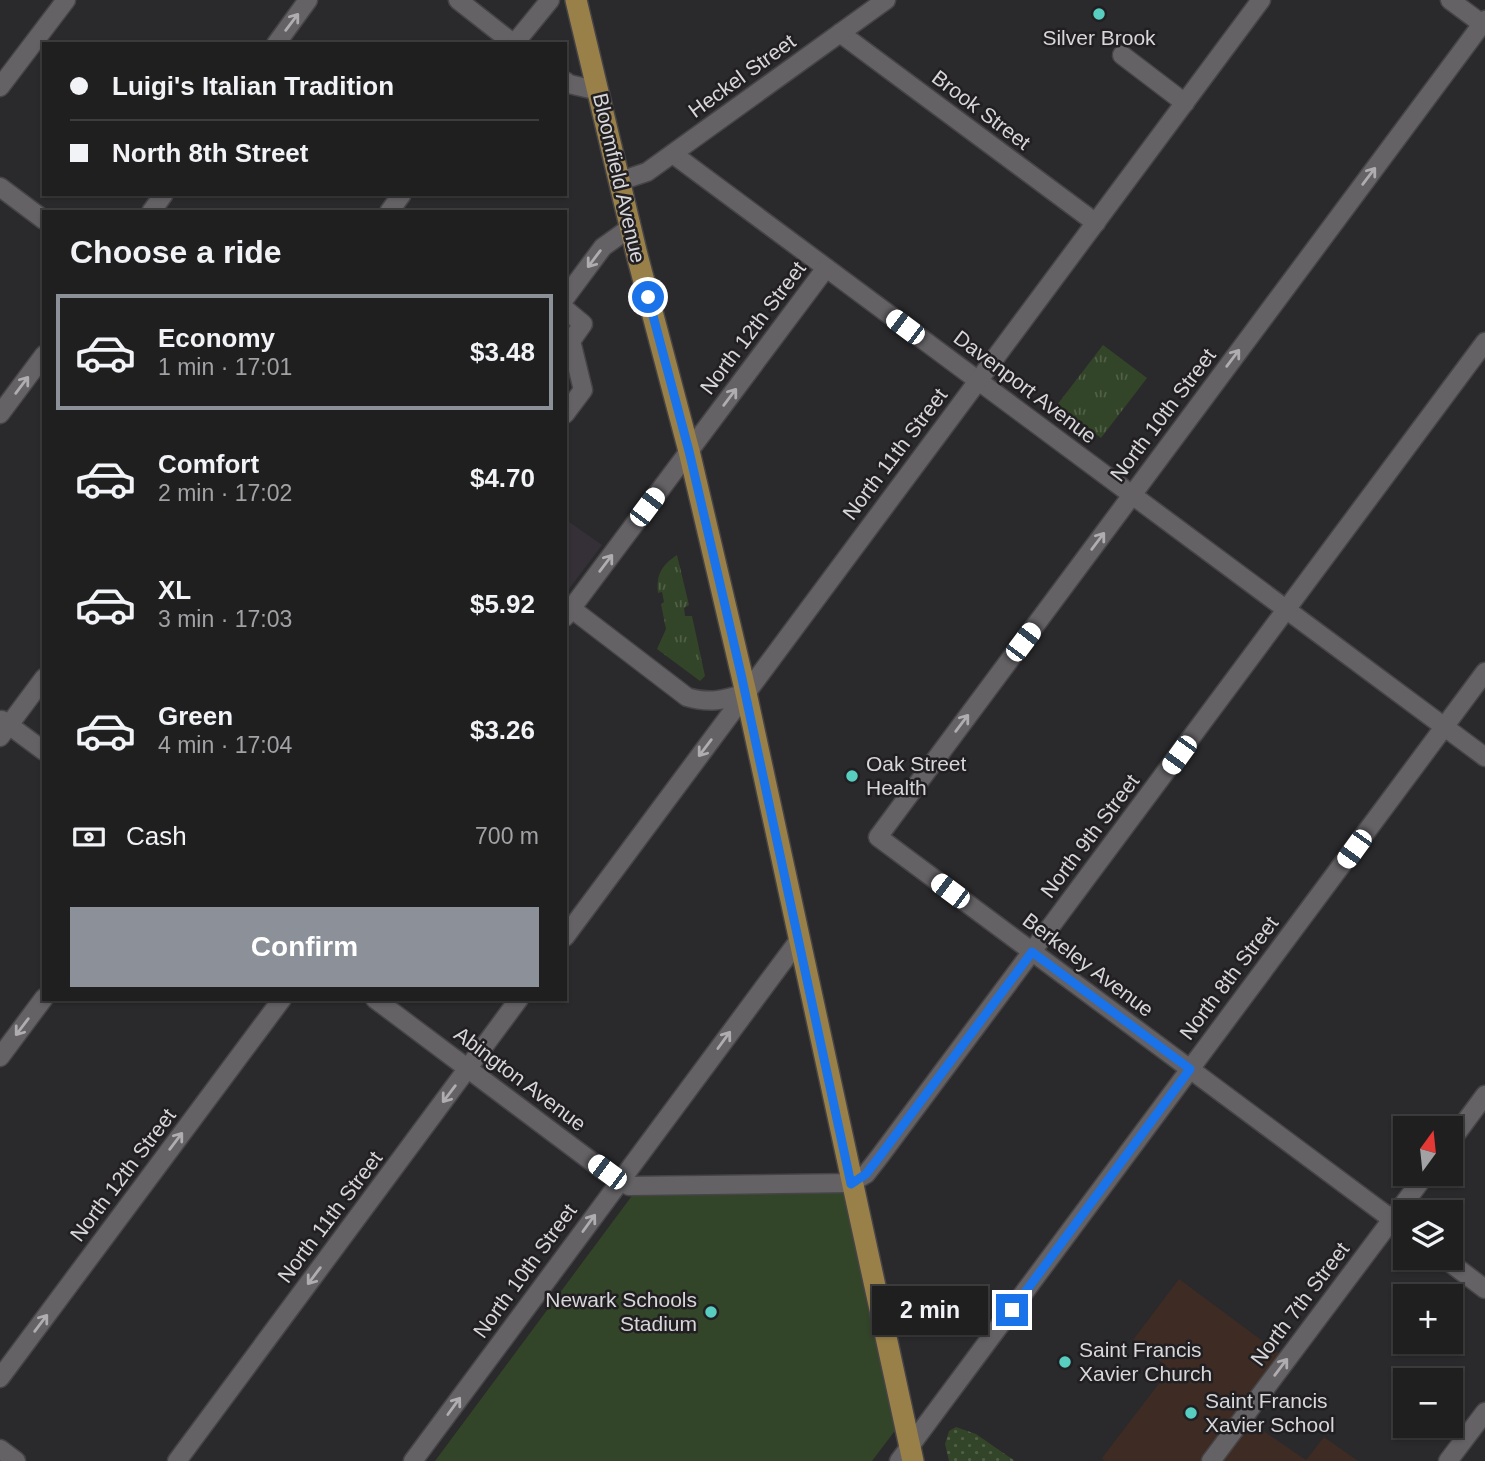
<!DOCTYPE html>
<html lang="en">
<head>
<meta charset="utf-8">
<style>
  :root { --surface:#201f20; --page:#2d2c2d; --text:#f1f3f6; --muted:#a2a2a5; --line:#3d3d3e; --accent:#8c9099 }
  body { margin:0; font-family:Arial,sans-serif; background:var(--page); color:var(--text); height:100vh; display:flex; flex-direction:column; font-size:26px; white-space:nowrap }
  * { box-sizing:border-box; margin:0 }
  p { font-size:23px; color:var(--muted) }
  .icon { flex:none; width:38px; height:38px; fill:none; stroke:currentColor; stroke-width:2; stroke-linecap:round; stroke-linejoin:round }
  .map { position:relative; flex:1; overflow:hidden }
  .drawer { position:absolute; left:42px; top:210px; width:525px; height:791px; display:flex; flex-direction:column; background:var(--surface); border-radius:0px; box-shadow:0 2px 5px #0004,0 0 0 2px var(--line) }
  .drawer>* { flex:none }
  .top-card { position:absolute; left:42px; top:42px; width:525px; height:154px; border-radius:0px; box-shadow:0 2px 5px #0004,0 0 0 2px var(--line); display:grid; align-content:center; height:154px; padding:0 28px; background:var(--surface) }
  .needle { width:46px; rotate:15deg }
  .controls { position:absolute; left:1393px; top:1116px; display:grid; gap:14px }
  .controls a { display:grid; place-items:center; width:70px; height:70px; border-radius:0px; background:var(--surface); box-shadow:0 2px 5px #0004,0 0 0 2px var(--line); font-size:35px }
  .end { position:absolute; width:32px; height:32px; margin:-16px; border:9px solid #1a73e8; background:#fff; box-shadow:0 0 0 4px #fff }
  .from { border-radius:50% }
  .bubble { position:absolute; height:49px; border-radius:0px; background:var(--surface); box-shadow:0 2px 5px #0004,0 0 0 2px var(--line); font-size:23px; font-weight:600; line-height:49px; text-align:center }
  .car { position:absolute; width:21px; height:42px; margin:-21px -10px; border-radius:9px; box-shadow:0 0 5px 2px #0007; background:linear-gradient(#fff 24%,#345 0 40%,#fff 0 76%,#345 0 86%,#fff 0) }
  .top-card b { display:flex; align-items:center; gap:24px; height:66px; font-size:26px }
  .top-card b+b { border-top:2px solid var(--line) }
  .top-card i { width:18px; height:18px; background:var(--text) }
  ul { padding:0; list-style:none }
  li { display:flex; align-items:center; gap:21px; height:116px; margin:0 14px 10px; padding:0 14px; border:4px solid transparent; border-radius:0px }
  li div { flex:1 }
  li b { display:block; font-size:26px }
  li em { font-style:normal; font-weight:600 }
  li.selected { border-color:var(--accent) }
  li>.icon { width:63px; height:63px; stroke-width:1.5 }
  h2 { padding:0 28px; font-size:32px; line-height:84px }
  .pay { display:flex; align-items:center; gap:18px; height:77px; padding:0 28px; font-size:26px }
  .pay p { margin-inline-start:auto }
  .primary-button { display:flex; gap:14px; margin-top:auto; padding:14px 28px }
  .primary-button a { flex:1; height:80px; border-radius:0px; background:var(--accent); color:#fff; font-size:28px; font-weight:600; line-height:80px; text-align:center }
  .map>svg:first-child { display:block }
  .built { fill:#353038 }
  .education { fill:#3e2c24 }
  .grass { fill:url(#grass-tufts) }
  .park { fill:url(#park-dots) }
  .pitch { fill:#334528 }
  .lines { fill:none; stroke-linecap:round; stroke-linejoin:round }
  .minor-casing { stroke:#464447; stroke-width:21 }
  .major-casing { stroke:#464447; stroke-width:24 }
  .minor { stroke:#646265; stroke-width:18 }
  .major { stroke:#998049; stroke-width:21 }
  .oneway { stroke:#afadb0 }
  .route { stroke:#1a73e8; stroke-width:9 }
  .poi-dot { fill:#58cec0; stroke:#211f22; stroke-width:2.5 }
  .labels { text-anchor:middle; stroke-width:5; stroke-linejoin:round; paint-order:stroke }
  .poi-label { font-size:21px; fill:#d7d6d8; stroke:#211f22; text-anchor:start }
  .street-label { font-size:21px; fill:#d7d6d8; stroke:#211f22 }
</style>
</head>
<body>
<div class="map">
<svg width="1485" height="1461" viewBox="0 0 1485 1461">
  <defs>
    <pattern id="grass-tufts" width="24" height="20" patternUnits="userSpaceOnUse" patternTransform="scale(1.75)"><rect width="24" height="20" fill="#334528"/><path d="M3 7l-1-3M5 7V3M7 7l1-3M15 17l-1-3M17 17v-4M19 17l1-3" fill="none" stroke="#505f46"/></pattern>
    <pattern id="park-dots" width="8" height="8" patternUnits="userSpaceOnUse" patternTransform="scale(1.75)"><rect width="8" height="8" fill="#334528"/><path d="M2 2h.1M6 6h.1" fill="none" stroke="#505f46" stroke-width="1.8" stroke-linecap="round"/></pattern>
  </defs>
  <rect width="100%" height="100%" fill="#2a292b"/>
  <!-- built -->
  <polygon class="built" points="565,519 602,545 565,594"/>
  <!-- education -->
  <g class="education">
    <polygon points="1179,1279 1287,1359 1208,1461 1105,1461 1102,1458 1170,1369 1133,1340"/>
    <polygon points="1246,1419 1306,1460 1324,1437 1358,1461 1214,1461"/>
  </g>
  <!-- grass -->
  <g class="grass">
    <polygon points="1103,345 1147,378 1101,438 1057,405"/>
    <path d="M677,555L689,605L684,608L685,616H692L705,676L700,681L657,649L666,629L661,604L664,602L662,592L658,593C656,574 662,565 677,555Z"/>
  </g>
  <!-- park -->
  <polygon class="park" points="956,1427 976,1434 1015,1461 949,1461 945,1444 949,1431"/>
  <!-- pitch -->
  <polygon class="pitch" points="846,1192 909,1442 894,1432 872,1461 435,1461 634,1193"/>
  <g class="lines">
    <!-- minor casing -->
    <g class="minor-casing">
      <g id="minor">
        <polyline points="458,0 514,44"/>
        <polyline points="1450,0 1485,26"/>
        <polyline points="840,33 1096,223"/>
        <polyline points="276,44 308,0"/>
        <polyline points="514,44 550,0"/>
        <polyline points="1122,55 1185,103"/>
        <polyline points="565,81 569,84 599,91"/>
        <polyline points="0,87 66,0"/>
        <polyline points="673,154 1485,757"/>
        <polyline points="620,181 647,172 886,0"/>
        <polyline points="0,187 44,220"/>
        <polyline points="151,212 164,194"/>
        <polyline points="389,212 402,194"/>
        <polyline points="565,298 603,247 631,227"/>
        <polyline points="565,309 583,324 571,341 583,390 565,414"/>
        <polyline points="0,414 44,355"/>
        <path d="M572,609L687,697C710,704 723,700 746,693"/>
        <polyline points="565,617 826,268"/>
        <polyline points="2,720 44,751"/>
        <polyline points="0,737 44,678"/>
        <polyline points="565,937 1261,0"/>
        <polyline points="375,999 607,1173 629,1186 851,1183 866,1174 880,1156 1485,342"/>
        <polyline points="0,1057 44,998"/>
        <polyline points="1451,1141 1485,1095"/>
        <polyline points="1405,1229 878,837 1485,20"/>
        <polyline points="1444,1258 1485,1289"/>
        <polyline points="0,1378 282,999"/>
        <polyline points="0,1449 16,1461"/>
        <polyline points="177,1461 519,999"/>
        <polyline points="413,1461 799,940"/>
        <polyline points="899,1461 1485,672"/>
        <polyline points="1211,1461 1426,1174"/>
        <polyline points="1448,1461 1485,1412"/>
      </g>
    </g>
    <!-- major casing -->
    <g class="major-casing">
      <polyline id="major" points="576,0 637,255 689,451 746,693 913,1461"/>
    </g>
    <!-- minor -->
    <use href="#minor" class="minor"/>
    <!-- major -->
    <use href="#major" class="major"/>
  </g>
  <!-- one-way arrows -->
  <defs><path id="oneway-shaft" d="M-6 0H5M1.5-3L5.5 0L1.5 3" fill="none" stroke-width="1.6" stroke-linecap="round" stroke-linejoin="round" transform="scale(1.75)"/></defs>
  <g class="oneway">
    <use href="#oneway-shaft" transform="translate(292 22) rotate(-53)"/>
    <use href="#oneway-shaft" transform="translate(1369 176) rotate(-53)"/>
    <use href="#oneway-shaft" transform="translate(594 259) rotate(127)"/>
    <use href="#oneway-shaft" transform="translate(1233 358) rotate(-53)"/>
    <use href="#oneway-shaft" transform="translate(22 385) rotate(-53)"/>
    <use href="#oneway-shaft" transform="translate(730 397) rotate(-53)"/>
    <use href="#oneway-shaft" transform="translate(1098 541) rotate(-53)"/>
    <use href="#oneway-shaft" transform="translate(606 563) rotate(-53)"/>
    <use href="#oneway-shaft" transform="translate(962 723) rotate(-53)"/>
    <use href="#oneway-shaft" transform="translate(705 748) rotate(127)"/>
    <use href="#oneway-shaft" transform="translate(22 1027) rotate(127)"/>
    <use href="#oneway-shaft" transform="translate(724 1040) rotate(-54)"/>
    <use href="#oneway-shaft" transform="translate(449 1094) rotate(127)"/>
    <use href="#oneway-shaft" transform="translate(176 1141) rotate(-53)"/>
    <use href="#oneway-shaft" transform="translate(589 1223) rotate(-54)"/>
    <use href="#oneway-shaft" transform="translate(314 1276) rotate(127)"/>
    <use href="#oneway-shaft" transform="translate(41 1323) rotate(-53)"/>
    <use href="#oneway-shaft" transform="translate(1281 1367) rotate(-53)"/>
    <use href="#oneway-shaft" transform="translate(454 1406) rotate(-54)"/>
  </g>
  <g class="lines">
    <!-- route -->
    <polyline class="route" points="648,297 689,451 741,674 851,1184 866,1174 880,1156 1032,952 1190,1069 1012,1310"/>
  </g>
  <!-- markers -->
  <g class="poi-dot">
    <circle cx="1099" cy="14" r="7"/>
    <circle cx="852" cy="776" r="7"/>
    <circle cx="711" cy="1312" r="7"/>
    <circle cx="1065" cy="1362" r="7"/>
    <circle cx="1191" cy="1413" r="7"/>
  </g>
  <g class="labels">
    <!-- poi labels -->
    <g class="poi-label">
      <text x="1099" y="45" text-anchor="middle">Silver Brook</text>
      <text x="866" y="771">Oak Street<tspan x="866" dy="24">Health</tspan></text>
      <text x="697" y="1307" text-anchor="end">Newark Schools<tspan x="697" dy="24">Stadium</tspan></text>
      <text x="1079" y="1357">Saint Francis<tspan x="1079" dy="24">Xavier Church</tspan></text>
      <text x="1205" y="1408">Saint Francis<tspan x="1205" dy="24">Xavier School</tspan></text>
    </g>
    <!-- street labels -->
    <g class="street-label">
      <text transform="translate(742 76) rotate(-36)" y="7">Heckel Street</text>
      <text transform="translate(981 110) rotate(37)" y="7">Brook Street</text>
      <text transform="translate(619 178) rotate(77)" y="7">Bloomfield Avenue</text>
      <text transform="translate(753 328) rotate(-53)" y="7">North 12th Street</text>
      <text transform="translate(1025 387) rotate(37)" y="7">Davenport Avenue</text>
      <text transform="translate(1163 415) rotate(-53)" y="7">North 10th Street</text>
      <text transform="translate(895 454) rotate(-53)" y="7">North 11th Street</text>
      <text transform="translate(1090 836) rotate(-53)" y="7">North 9th Street</text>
      <text transform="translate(1088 965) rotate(37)" y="7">Berkeley Avenue</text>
      <text transform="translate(1229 978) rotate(-53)" y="7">North 8th Street</text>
      <text transform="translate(520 1079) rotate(37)" y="7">Abington Avenue</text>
      <text transform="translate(123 1175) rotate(-53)" y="7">North 12th Street</text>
      <text transform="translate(330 1217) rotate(-53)" y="7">North 11th Street</text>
      <text transform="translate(525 1271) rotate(-54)" y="7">North 10th Street</text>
      <text transform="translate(1300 1304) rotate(-53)" y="7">North 7th Street</text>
    </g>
  </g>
</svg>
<div class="controls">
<a><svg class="needle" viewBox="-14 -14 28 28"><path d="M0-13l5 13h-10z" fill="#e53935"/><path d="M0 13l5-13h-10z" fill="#a2a2a5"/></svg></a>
<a><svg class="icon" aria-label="layers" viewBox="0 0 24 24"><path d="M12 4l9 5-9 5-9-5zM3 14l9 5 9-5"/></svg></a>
<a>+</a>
<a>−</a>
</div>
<i class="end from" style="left:648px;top:297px"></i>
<i class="end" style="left:1012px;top:1310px"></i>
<div class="bubble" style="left:872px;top:1286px;width:116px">2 min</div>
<i class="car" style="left:905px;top:327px;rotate:307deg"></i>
<i class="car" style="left:647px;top:507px;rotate:37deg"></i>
<i class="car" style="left:1023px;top:642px;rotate:37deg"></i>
<i class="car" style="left:1179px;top:755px;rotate:216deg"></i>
<i class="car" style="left:1354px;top:849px;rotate:216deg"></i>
<i class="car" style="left:950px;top:891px;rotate:307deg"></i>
<i class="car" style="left:607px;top:1172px;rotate:307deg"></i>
<div class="top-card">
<b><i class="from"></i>Luigi's Italian Tradition</b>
<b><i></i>North 8th Street</b>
</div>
<section class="drawer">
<h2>Choose a ride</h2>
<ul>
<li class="selected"><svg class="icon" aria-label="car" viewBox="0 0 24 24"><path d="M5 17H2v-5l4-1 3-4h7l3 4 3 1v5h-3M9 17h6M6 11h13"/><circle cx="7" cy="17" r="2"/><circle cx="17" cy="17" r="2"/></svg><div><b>Economy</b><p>1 min · 17:01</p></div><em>$3.48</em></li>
<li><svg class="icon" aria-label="car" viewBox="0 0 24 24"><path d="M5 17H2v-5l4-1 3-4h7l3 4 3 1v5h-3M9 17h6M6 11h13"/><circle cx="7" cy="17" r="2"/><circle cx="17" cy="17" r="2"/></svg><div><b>Comfort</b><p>2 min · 17:02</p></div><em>$4.70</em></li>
<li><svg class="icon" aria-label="car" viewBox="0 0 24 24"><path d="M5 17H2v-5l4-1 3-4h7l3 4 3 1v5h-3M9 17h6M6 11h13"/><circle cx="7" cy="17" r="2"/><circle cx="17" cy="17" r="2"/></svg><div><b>XL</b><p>3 min · 17:03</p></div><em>$5.92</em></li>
<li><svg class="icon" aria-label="car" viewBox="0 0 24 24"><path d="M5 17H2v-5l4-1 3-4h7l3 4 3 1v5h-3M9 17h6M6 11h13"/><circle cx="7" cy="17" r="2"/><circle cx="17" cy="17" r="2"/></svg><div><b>Green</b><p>4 min · 17:04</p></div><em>$3.26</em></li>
</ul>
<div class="pay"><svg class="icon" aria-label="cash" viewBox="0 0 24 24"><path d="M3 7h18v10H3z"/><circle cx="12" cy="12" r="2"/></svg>Cash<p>700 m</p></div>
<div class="primary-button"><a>Confirm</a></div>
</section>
</div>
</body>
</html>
